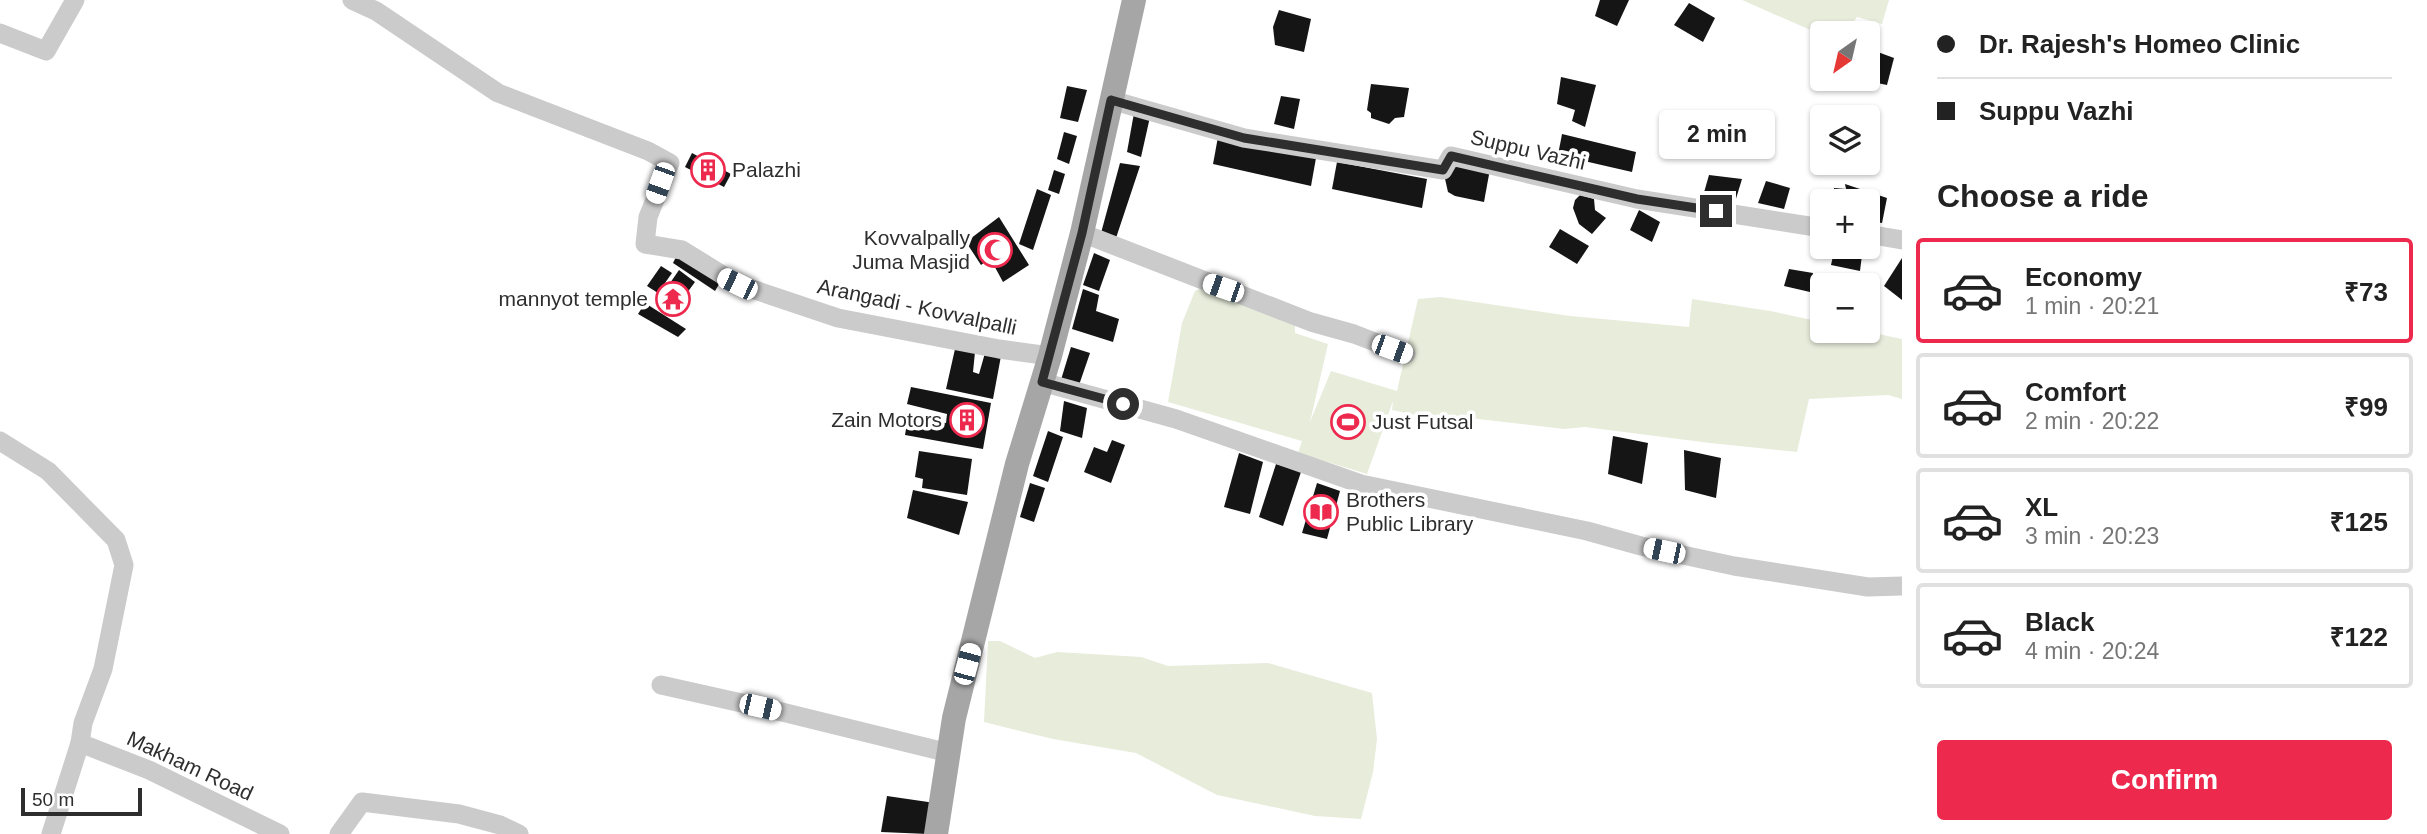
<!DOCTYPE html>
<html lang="en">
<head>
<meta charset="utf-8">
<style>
  :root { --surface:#fff; --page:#f6f6f6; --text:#222; --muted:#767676; --line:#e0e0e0; --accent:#ed294e }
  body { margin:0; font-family:Helvetica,sans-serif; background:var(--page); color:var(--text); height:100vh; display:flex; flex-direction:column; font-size:26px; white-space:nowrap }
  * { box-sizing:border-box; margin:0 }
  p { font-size:23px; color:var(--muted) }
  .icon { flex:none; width:38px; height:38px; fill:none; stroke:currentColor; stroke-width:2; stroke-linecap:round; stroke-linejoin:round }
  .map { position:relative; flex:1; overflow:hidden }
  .side { display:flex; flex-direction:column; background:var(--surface); width:525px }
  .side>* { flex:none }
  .hud { display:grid; align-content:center; height:154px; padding:0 35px; background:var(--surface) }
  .needle { width:46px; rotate:214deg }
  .controls { position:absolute; left:1810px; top:21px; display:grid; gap:14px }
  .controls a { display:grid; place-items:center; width:70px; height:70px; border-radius:7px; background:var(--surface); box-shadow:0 2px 5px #0004; font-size:35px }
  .scale { position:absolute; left:21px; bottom:18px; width:121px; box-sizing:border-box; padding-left:7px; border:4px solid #2e2e2e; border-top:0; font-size:19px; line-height:24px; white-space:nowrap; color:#2e2e2e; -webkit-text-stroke:5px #fff; paint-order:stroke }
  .end { position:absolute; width:32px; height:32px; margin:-16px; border:9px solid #2e2e2e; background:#fff; box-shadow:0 0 0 4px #fff }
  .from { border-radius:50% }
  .bubble { position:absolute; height:49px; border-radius:7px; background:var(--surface); box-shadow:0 2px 5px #0004; font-size:23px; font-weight:800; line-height:49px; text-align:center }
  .car { position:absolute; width:21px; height:42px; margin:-21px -10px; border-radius:9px; box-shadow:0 0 5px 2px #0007; background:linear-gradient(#fff 24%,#345 0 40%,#fff 0 76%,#345 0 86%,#fff 0) }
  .hud b { display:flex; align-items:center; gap:24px; height:66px; font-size:26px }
  .hud b+b { border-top:2px solid var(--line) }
  .hud i { width:18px; height:18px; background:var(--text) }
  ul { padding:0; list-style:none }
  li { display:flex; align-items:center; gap:21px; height:105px; margin:0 14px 10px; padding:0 21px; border:4px solid var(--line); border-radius:7px }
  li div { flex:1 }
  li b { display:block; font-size:26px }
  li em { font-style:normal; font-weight:800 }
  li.selected { border-color:var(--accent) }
  li>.icon { width:63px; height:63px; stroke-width:1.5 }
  h2 { padding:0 35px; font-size:32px; line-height:84px }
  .button { display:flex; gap:14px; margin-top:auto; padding:14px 35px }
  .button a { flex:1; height:80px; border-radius:7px; background:var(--accent); color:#fff; font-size:28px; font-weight:800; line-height:80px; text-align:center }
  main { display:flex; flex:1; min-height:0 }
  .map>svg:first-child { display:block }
  .green { fill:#e7ecdb }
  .building { fill:#151515 }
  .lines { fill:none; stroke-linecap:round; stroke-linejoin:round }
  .minor { stroke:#cbcbcb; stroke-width:19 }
  .major { stroke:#a6a6a6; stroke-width:24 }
  .route { stroke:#2e2e2e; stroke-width:9 }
  .labels { text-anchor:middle; stroke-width:7; stroke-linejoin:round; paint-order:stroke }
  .street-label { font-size:21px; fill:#2e2e2e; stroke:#fff }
  .poi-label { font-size:21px; fill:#2e2e2e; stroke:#fff; text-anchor:start }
</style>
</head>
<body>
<main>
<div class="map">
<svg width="1902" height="834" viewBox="0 0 1902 834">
  <rect width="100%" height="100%" fill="#fff"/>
  <!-- green -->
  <g class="green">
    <polygon points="1742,0 1889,0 1882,24 1857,17 1846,33 1822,35"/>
    <polygon points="1206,286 1295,321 1295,333 1328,344 1310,422 1331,371 1397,391 1418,299 1441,297 1570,316 1689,327 1692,299 1770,311 1822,322 1822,331 1864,331 1902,339 1902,399 1888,395 1809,399 1797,452 1710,443 1585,427 1564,429 1452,416 1420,416 1392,410 1393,401 1367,474 1298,453 1302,441 1168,402 1182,323 1195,291"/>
    <polygon points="988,641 1000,641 1035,658 1057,652 1141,657 1168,666 1268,663 1372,693 1377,739 1373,772 1361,819 1315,816 1217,795 1136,753 1053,739 984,722"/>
  </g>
  <!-- building -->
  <g class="building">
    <polygon points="1600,0 1629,0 1617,26 1595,16"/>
    <polygon points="1689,3 1715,18 1703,42 1674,25"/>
    <polygon points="1279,10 1311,19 1304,52 1275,45 1273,27"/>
    <polygon points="1867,48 1894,58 1887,85 1867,81"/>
    <polygon points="1561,77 1596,85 1585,127 1572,121 1575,110 1557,104"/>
    <polygon points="1371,84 1409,88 1404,117 1395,118 1389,124 1371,118 1371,113 1367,110"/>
    <polygon points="1067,86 1087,90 1078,122 1060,118"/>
    <polygon points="1281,96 1300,99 1294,129 1274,124"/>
    <polygon points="1134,113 1150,117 1141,157 1127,152"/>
    <polygon points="1064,132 1077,136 1069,164 1057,159"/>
    <polygon points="1562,134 1636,152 1632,172 1558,155"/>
    <polygon points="1218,137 1316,158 1311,186 1213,164"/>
    <polygon points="692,153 731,174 724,187 685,167"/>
    <polygon points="1451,156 1490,169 1484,202 1455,196 1448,192 1443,170"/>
    <polygon points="1337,162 1427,179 1422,208 1332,189"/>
    <polygon points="1120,163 1140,166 1116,238 1101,233"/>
    <polygon points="1054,170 1065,174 1059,194 1048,190"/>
    <polygon points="1709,175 1742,179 1735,202 1703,196"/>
    <polygon points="1766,181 1790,188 1784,209 1758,203"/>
    <polygon points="1845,184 1887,198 1882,223 1867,221 1867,201 1832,201 1834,188 1846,189"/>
    <polygon points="1037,189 1051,195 1033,250 1019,244"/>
    <polygon points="1580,195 1594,199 1595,210 1606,218 1592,234 1579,224 1573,208 1575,200"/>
    <polygon points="1639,210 1660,222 1652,242 1630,230"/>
    <polygon points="999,217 1029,265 1003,282 990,258 981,265 966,242"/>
    <polygon points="1560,229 1589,246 1577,264 1549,247"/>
    <polygon points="1835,247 1863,247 1860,271 1831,265"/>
    <polygon points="678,253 721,281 715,291 673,263"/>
    <polygon points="1094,253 1110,260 1099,291 1083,285"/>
    <polygon points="1902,258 1902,300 1884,286"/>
    <polygon points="661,266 672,273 658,293 647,286"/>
    <polygon points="1789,269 1813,273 1810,292 1784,286"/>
    <polygon points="679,270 695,282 684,297 668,286"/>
    <polygon points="1083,289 1099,295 1096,311 1119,319 1113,342 1072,329"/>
    <polygon points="645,303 686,329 678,337 638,314"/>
    <polygon points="1071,347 1090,353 1078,388 1060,383"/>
    <polygon points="955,349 975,352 973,372 979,374 985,353 1001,356 993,399 946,389"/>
    <polygon points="911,387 991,403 983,449 905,435 908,417 946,423 947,414 907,404"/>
    <polygon points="1064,401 1087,408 1082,438 1060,431"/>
    <polygon points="1048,431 1063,437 1048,482 1033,476"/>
    <polygon points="1613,436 1648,443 1642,484 1608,474"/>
    <polygon points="1112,440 1125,445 1111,483 1084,472 1094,447 1107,452"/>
    <polygon points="1684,450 1721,458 1716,498 1685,490"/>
    <polygon points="919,451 972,459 967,495 922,488 923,479 915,477"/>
    <polygon points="1239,453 1263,462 1250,514 1224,507"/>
    <polygon points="1276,464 1301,472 1283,526 1259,517"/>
    <polygon points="1030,483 1045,488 1034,522 1020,517"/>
    <polygon points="1317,483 1340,491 1327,539 1302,533"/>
    <polygon points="913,490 968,502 959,535 907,518"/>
    <polygon points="887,796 935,803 928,834 881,832"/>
  </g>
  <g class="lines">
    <!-- minor -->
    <g class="minor">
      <polyline points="352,0 376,11 498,93 648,151 670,163 648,217 645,244 682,250 737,284 838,318 999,349 1050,356"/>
      <polyline points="0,33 46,51 75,0"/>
      <polyline points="1111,100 1244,138 1443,170 1451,156 1637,199 1822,228"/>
      <polyline points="1082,233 1311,322 1354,334 1406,354"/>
      <polyline points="1867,234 1902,240"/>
      <polyline points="1042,382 1176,419 1361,484 1587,531 1641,546 1734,566 1868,587 1902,586"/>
      <polyline points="0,441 48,471 116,540 124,565 103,669 83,723 80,743 51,834"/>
      <polyline points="661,685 782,712 949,753"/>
      <polyline points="80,743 149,770 280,834"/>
      <polyline points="339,834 362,802 459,814 500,825 519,834"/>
    </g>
    <!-- major -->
    <polyline class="major" points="936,834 954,718 1017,464 1050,356 1082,233 1134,0"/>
  </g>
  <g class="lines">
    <!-- route -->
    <polyline class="route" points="1123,404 1042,382 1082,233 1111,100 1244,138 1443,170 1451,156 1637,199 1716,211"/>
  </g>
  <!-- icons -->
  <defs>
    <g id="building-ring" transform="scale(1.75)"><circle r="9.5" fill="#fff" stroke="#ed294e" stroke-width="1.5"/><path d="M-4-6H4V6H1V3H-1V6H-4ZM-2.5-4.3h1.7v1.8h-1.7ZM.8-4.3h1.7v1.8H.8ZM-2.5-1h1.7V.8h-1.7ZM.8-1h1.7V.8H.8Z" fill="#ed294e"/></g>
    <g id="mosque-ring" transform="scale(1.75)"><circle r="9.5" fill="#fff" stroke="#ed294e" stroke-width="1.5"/><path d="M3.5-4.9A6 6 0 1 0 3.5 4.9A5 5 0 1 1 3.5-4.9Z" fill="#ed294e"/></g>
    <g id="temple-ring" transform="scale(1.75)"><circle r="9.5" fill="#fff" stroke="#ed294e" stroke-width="1.5"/><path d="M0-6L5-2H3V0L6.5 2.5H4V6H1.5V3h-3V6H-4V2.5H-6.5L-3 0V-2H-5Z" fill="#ed294e"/></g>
    <g id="stadium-ring" transform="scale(1.75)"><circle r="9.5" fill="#fff" stroke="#ed294e" stroke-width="1.5"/><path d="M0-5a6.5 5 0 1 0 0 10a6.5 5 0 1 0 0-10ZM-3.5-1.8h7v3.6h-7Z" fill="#ed294e"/></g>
    <g id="library-ring" transform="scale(1.75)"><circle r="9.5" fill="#fff" stroke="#ed294e" stroke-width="1.5"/><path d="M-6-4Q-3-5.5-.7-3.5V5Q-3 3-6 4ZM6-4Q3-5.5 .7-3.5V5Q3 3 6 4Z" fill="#ed294e"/></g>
  </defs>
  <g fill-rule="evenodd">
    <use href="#building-ring" x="708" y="170"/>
    <use href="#mosque-ring" x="995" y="250"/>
    <use href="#temple-ring" x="673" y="299"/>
    <use href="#building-ring" x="967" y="420"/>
    <use href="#stadium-ring" x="1348" y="422"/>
    <use href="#library-ring" x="1321" y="512"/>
  </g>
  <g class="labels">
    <!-- street labels -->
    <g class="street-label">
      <text transform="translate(1528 150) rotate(13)" y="7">Suppu Vazhi</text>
      <text transform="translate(917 307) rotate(12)" y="7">Arangadi - Kovvalpalli</text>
      <text transform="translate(190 766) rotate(25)" y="7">Makham Road</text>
    </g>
    <!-- poi labels -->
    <g class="poi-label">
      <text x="732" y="177">Palazhi</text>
      <text x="970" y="245" text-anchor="end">Kovvalpally<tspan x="970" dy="24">Juma Masjid</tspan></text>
      <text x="648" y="306" text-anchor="end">mannyot temple</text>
      <text x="942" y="427" text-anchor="end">Zain Motors</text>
      <text x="1372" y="429">Just Futsal</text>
      <text x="1346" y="507">Brothers<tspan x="1346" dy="24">Public Library</tspan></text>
    </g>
  </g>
</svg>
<div class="controls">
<a><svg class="needle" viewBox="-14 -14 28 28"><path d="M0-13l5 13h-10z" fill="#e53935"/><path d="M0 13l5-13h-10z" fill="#767676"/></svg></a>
<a><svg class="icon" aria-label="layers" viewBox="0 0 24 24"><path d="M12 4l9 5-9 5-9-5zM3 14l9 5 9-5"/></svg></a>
<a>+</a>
<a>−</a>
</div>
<div class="scale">50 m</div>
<i class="end from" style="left:1123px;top:404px"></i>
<i class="end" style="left:1716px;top:211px"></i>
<div class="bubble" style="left:1659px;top:110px;width:116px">2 min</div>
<i class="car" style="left:660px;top:183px;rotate:200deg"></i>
<i class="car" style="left:737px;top:284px;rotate:296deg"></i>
<i class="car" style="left:1223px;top:288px;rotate:289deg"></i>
<i class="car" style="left:1392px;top:349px;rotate:110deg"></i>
<i class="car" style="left:1664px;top:551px;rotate:282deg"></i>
<i class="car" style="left:967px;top:664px;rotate:15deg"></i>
<i class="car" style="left:760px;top:707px;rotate:103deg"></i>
</div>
<section class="side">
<div class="hud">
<b><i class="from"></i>Dr. Rajesh's Homeo Clinic</b>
<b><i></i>Suppu Vazhi</b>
</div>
<h2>Choose a ride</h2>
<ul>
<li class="selected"><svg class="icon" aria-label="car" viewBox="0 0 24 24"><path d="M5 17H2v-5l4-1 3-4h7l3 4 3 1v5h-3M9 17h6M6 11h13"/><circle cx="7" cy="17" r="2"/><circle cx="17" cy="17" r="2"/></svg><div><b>Economy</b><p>1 min · 20:21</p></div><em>₹73</em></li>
<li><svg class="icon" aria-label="car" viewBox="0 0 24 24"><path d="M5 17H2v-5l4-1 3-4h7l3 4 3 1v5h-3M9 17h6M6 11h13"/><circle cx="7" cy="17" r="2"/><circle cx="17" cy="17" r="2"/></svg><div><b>Comfort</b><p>2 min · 20:22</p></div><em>₹99</em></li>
<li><svg class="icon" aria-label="car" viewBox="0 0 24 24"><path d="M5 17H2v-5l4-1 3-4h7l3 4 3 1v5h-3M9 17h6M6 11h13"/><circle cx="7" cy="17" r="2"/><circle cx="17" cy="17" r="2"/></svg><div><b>XL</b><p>3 min · 20:23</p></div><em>₹125</em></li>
<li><svg class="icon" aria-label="car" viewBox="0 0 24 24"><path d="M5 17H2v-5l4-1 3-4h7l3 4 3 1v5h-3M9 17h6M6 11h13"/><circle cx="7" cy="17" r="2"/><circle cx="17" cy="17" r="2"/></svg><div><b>Black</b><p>4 min · 20:24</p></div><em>₹122</em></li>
</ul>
<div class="button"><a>Confirm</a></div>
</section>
</main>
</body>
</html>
